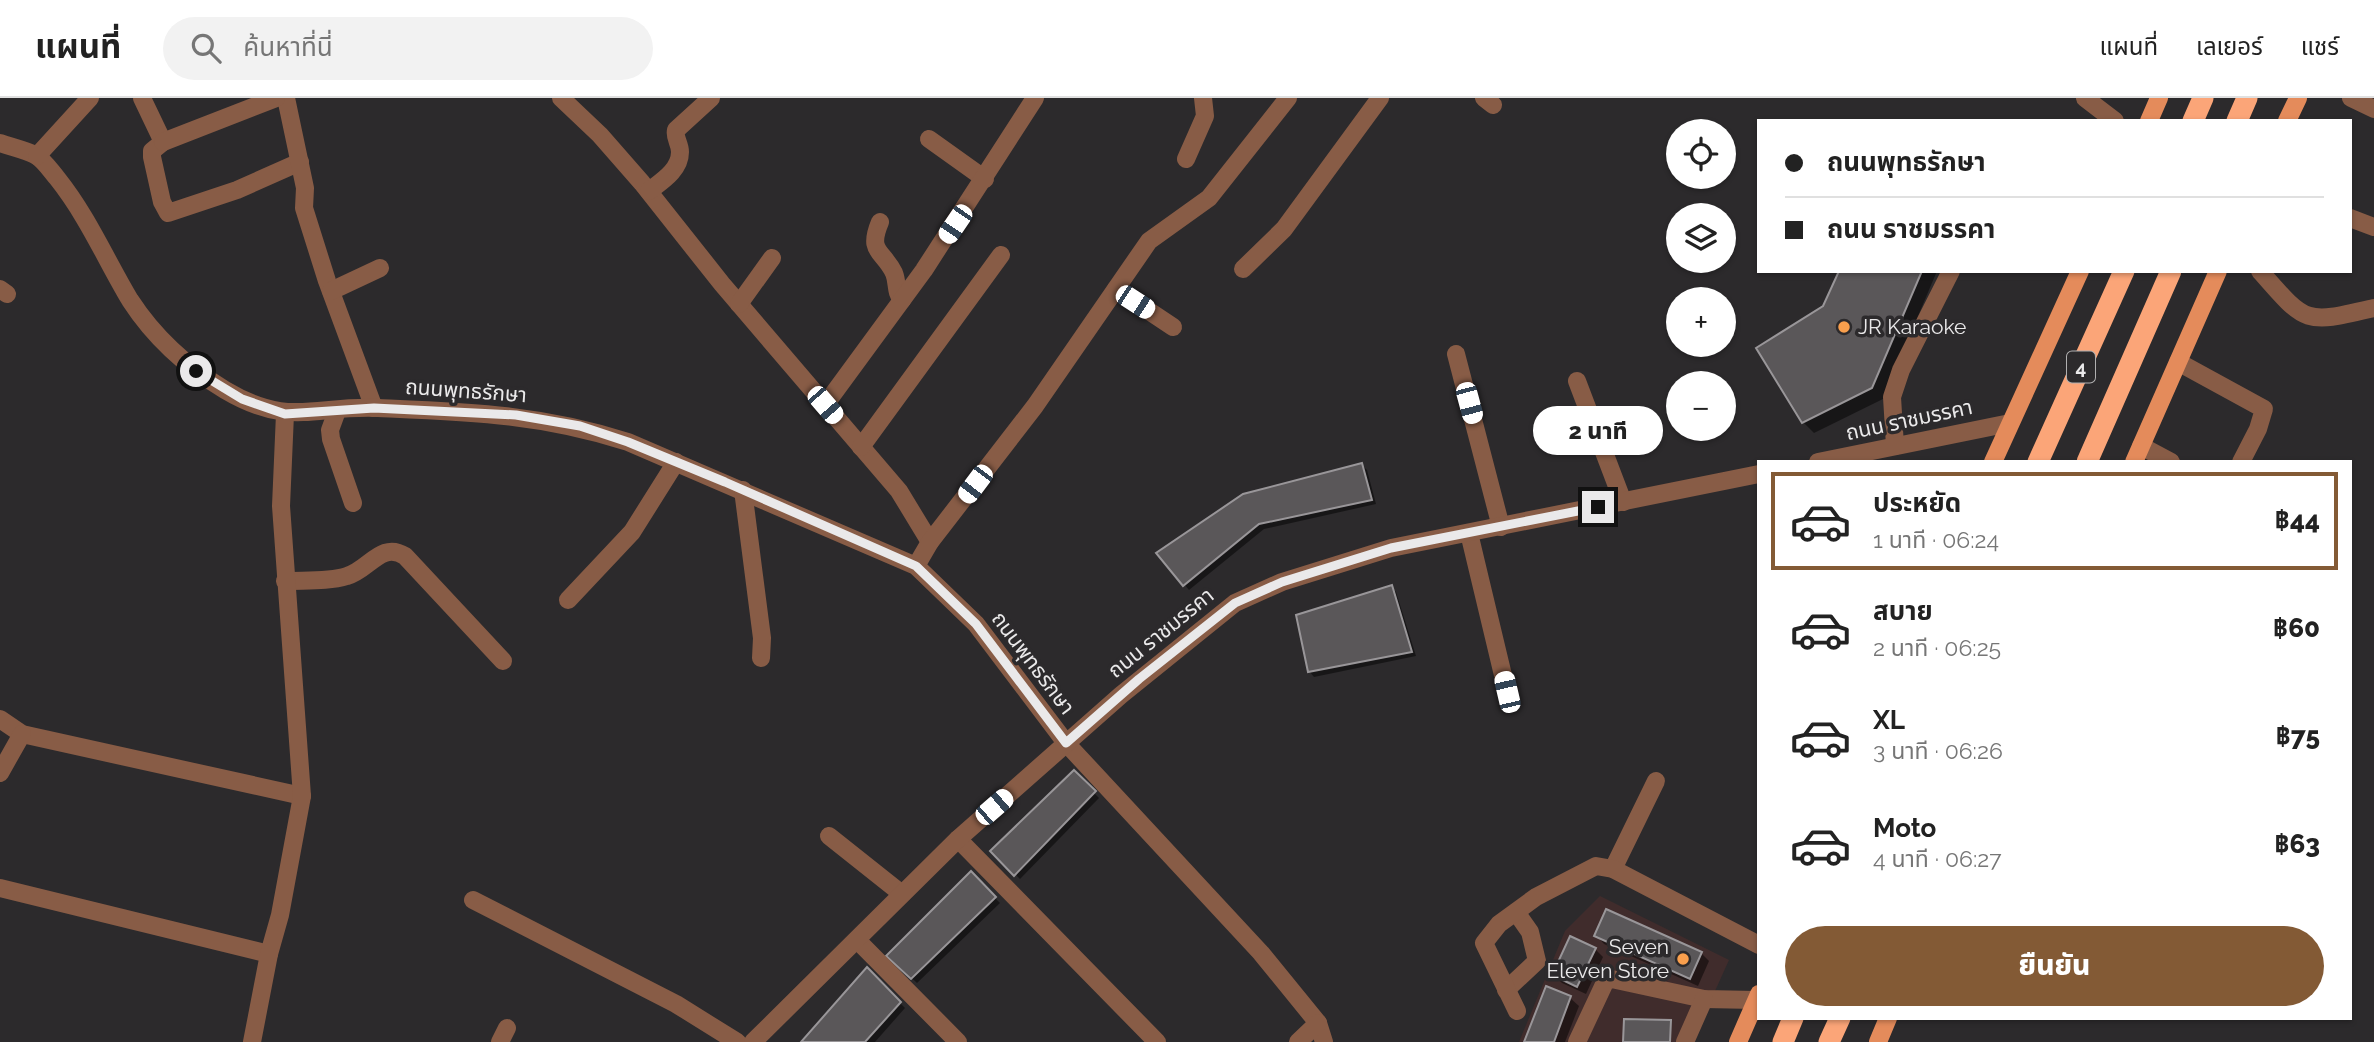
<!DOCTYPE html>
<html lang="th">
<head>
<meta charset="utf-8">
<style>
  :root { --surface:#fff; --page:#f2f2f2; --text:#222; --muted:#767676; --line:#e0e0e0; --accent:#835a35 }
  body { margin:0; font-family:Raleway,"Noto Sans Thai",sans-serif; background:var(--page); color:var(--text); height:100vh; display:flex; flex-direction:column; font-size:26px; white-space:nowrap }
  * { box-sizing:border-box; margin:0 }
  p { font-size:23px; color:var(--muted) }
  .icon { flex:none; width:38px; height:38px; fill:none; stroke:currentColor; stroke-width:2; stroke-linecap:round; stroke-linejoin:round }
  .map { position:relative; flex:1; overflow:hidden }
  .drawer { position:absolute; left:1757px; top:362px; width:595px; height:560px; display:flex; flex-direction:column; background:var(--surface); border-radius:0px; box-shadow:0 2px 5px #0004 }
  .drawer>* { flex:none }
  .top-card { position:absolute; left:1757px; top:21px; width:595px; height:154px; border-radius:0px; box-shadow:0 2px 5px #0004; display:grid; align-content:center; height:154px; padding:0 28px; background:var(--surface) }
  .fabs { position:absolute; left:1666px; top:21px; display:grid; gap:14px }
  .fabs a { display:grid; place-items:center; width:70px; height:70px; border-radius:50%; background:var(--surface); box-shadow:0 2px 5px #0004; font-size:35px }
  .end { position:absolute; width:32px; height:32px; margin:-16px; border:9px solid #eae9ea; background:#111; box-shadow:0 0 0 4px #111 }
  .from { border-radius:50% }
  .bubble { position:absolute; height:49px; border-radius:24px; background:var(--surface); box-shadow:0 2px 5px #0004; font-size:23px; font-weight:800; line-height:49px; text-align:center }
  .car { position:absolute; width:21px; height:42px; margin:-21px -10px; border-radius:9px; box-shadow:0 0 5px 2px #0007; background:linear-gradient(#fff 24%,#345 0 40%,#fff 0 76%,#345 0 86%,#fff 0) }
  .top-card b { display:flex; align-items:center; gap:24px; height:66px; font-size:26px }
  .top-card b+b { border-top:2px solid var(--line) }
  .top-card i { width:18px; height:18px; background:var(--text) }
  ul { padding:12px 0 0; list-style:none }
  li { display:flex; align-items:center; gap:21px; height:98px; margin:0 14px 10px; padding:0 14px; border:4px solid transparent; border-radius:0px }
  li div { flex:1 }
  li b { display:block; font-size:26px }
  li em { font-style:normal; font-weight:800 }
  li.current { border-color:var(--accent) }
  li>.icon { width:63px; height:63px; stroke-width:1.5 }
  .action { display:flex; gap:14px; margin-top:auto; padding:14px 28px }
  .action a { flex:1; height:80px; border-radius:42px; background:var(--accent); color:#fff; font-size:28px; font-weight:800; line-height:80px; text-align:center }
  header { display:flex; align-items:center; gap:42px; box-sizing:border-box; height:98px; padding:0 35px; background:var(--surface); border-bottom:2px solid var(--line) }
  header strong { font-size:33px }
  nav { display:flex; gap:38px; margin-inline-start:auto; font-size:24px }
  .search { width:490px; height:63px; background:var(--page); display:flex; align-items:center; gap:18px; box-sizing:border-box; padding:0 24px; border-radius:38px; color:var(--muted); font-size:26px }
  .map>svg:first-child { display:block }
  .commercial { fill:#402c2c }
  .shadow { fill:#0007 }
  .building { fill:#5a5759; stroke:#999699; stroke-width:2 }
  .lines { fill:none; stroke-linecap:round; stroke-linejoin:round }
  .minor { stroke:#885c46; stroke-width:18 }
  .major { stroke:#e48b5b; stroke-width:18 }
  .highway { stroke:#fba578; stroke-width:21 }
  .route { stroke:#eae9ea; stroke-width:9 }
  .poi-dot { fill:#f99f4d; stroke:#2c2a2c; stroke-width:2.5 }
  .labels { text-anchor:middle; stroke-width:7; stroke-linejoin:round; paint-order:stroke }
  .shield { fill:#2c2a2c; stroke:#b1b0b1; stroke-width:2 }
  .shield-label { font-size:19px; font-weight:bold; fill:#eae9ea }
  .poi-label { font-size:21px; fill:#eae9ea; stroke:#2c2a2c; text-anchor:start }
  .street-label { font-size:21px; fill:#eae9ea; stroke:#2c2a2c }
</style>
</head>
<body>
<header>
<strong>แผนที่</strong>
<div class="search"><svg class="icon" aria-label="search" viewBox="0 0 24 24"><circle cx="10" cy="10" r="6"/><path d="M15 15l6 6"/></svg>ค้นหาที่นี่</div>
<nav><a>แผนที่</a><a>เลเยอร์</a><a>แชร์</a></nav>
</header>
<div class="map">
<svg width="2374" height="944" viewBox="0 0 2374 944">
  <rect width="100%" height="100%" fill="#2c2a2c"/>
  <!-- commercial -->
  <polygon class="commercial" points="1600,798 1729,862 1692,944 1519,944 1565,833"/>
  <!-- shadow -->
  <g class="shadow">
    <polygon points="1841,173 1937,173 1883,301 1814,335 1803,324 1825,209"/>
    <polygon points="1362,367 1367,372 1376,406 1264,431 1189,492 1158,455"/>
    <polygon points="1391,489 1396,494 1416,558 1314,579 1309,573"/>
    <polygon points="1074,675 1099,700 1020,781 992,753"/>
    <polygon points="971,776 1000,805 917,885 888,858"/>
    <polygon points="1596,837 1701,855 1709,863 1698,888 1604,846"/>
    <polygon points="1595,851 1603,859 1586,896 1562,885 1554,877"/>
    <polygon points="867,872 905,910 875,944 803,944"/>
    <polygon points="1547,891 1570,900 1579,908 1565,944 1526,944"/>
  </g>
  <!-- building -->
  <g class="building">
    <polygon points="1839,173 1922,173 1872,290 1802,325 1756,250 1823,208"/>
    <polygon points="1362,365 1372,402 1259,426 1183,488 1156,455 1243,396"/>
    <polygon points="1392,487 1412,554 1308,574 1296,517"/>
    <polygon points="1074,672 1096,693 1014,778 990,753"/>
    <polygon points="971,773 996,799 911,881 886,858"/>
    <polygon points="1606,811 1702,854 1690,881 1594,838"/>
    <polygon points="1570,838 1596,850 1577,889 1552,877"/>
    <polygon points="867,869 901,904 865,944 801,944"/>
    <polygon points="1546,888 1571,898 1554,944 1524,944"/>
    <polygon points="1624,921 1671,922 1670,944 1623,944"/>
  </g>
  <g class="lines">
    <!-- minor -->
    <g class="minor">
      <polyline points="142,0 163,44 152,53 152,59 162,104 168,115 237,92 300,64"/>
      <polyline points="286,0 305,90 304,110 327,183 374,310"/>
      <polyline points="561,0 600,37 642,85 722,186 899,393 930,444"/>
      <polyline points="1484,0 1493,7"/>
      <polyline points="2085,0 2115,23"/>
      <polyline points="2351,0 2374,11"/>
      <polyline points="929,41 985,81"/>
      <polyline points="163,44 276,0"/>
      <path d="M0,45C11,49 25,52 35,57C43,61 51,73 57,80C88,119 105,160 130,202C154,239 187,269 225,292C289,330 314,307 378,310C469,314 541,316 628,344L916,468L976,526L1066,645L1261,855L1318,925L1324,944"/>
      <polyline points="37,58 90,0"/>
      <polyline points="1186,61 1205,18 1203,0"/>
      <path d="M649,93C662,83 680,72 680,54C680,45 674,40 676,32L711,0"/>
      <polyline points="2350,120 2374,129"/>
      <path d="M880,124C867,155 883,152 894,175C898,185 895,194 902,202"/>
      <polyline points="1243,171 1284,131 1380,0"/>
      <path d="M2260,173C2307,227 2305,226 2374,210"/>
      <polyline points="0,191 7,196"/>
      <polyline points="1116,191 1173,229"/>
      <polyline points="331,193 380,170"/>
      <polyline points="739,206 772,160"/>
      <polyline points="1456,256 1501,429"/>
      <polyline points="2178,264 2264,311 2258,331 2241,364"/>
      <polyline points="1577,283 1623,404"/>
      <polyline points="825,307 924,172 1035,0"/>
      <polyline points="337,313 330,332 331,341 353,405"/>
      <polyline points="1895,348 1892,299 1901,272 1951,173"/>
      <polyline points="2141,348 2171,364"/>
      <polyline points="861,349 1001,157"/>
      <polyline points="1818,364 2010,325"/>
      <polyline points="743,392 762,540 761,560"/>
      <polyline points="1469,435 1507,594"/>
      <polyline points="916,468 930,444 1035,308 1149,143 1209,100 1288,0"/>
      <path d="M285,483C305,482 328,484 347,478C369,472 381,443 405,458L503,563"/>
      <polyline points="568,502 632,434 676,364"/>
      <polyline points="0,621 22,636 302,698"/>
      <polyline points="0,675 22,636"/>
      <polyline points="829,738 902,796"/>
      <polyline points="958,741 1157,944"/>
      <polyline points="1613,771 1656,683"/>
      <polyline points="0,790 269,856"/>
      <polyline points="473,802 676,906 737,944"/>
      <polyline points="857,842 958,944"/>
      <polyline points="1506,892 1537,863 1530,834 1516,814"/>
      <polyline points="1517,913 1484,845 1499,826 1536,799 1596,768 1613,771 1759,847"/>
      <polyline points="252,944 269,856 280,817 302,698 281,408 285,316"/>
      <polyline points="500,944 507,930"/>
      <polyline points="753,944 958,741 1121,597 1235,505 1282,484 1391,450 1759,376"/>
      <polyline points="1298,944 1318,925"/>
      <polyline points="1577,944 1607,880 1704,901 1756,902"/>
      <polyline points="1685,944 1704,901"/>
    </g>
    <!-- major -->
    <g class="major">
      <polyline points="2149,23 2159,0"/>
      <polyline points="2287,23 2298,0"/>
      <polyline points="1993,364 2080,173"/>
      <polyline points="2134,364 2218,173"/>
      <polyline points="1738,944 1759,896"/>
      <polyline points="1878,944 1888,920"/>
    </g>
    <!-- highway -->
    <g class="highway">
      <polyline points="2193,23 2203,0"/>
      <polyline points="2237,23 2247,0"/>
      <polyline points="2038,364 2124,173"/>
      <polyline points="2087,364 2171,173"/>
      <polyline points="1783,944 1793,920"/>
      <polyline points="1829,944 1840,920"/>
    </g>
  </g>
  <g class="lines">
    <!-- route -->
    <polyline class="route" points="196,273 242,301 285,316 374,310 516,317 580,328 628,344 725,384 916,468 976,526 1066,645 1139,581 1235,505 1282,484 1391,450 1598,409"/>
  </g>
  <!-- markers -->
  <g class="poi-dot">
    <circle cx="1844" cy="229" r="7"/>
    <circle cx="1683" cy="861" r="7"/>
  </g>
  <g class="labels">
    <!-- shield labels -->
    <rect class="shield" x="2067" y="253.5" width="28" height="31" rx="5"/>
    <g class="shield-label">
      <text x="2081" y="276">4</text>
    </g>
    <!-- poi labels -->
    <g class="poi-label">
      <text x="1858" y="236">JR Karaoke</text>
      <text x="1669" y="856" text-anchor="end">Seven<tspan x="1669" dy="24">Eleven Store</tspan></text>
    </g>
    <!-- street labels -->
    <g class="street-label">
      <text transform="translate(466 293) rotate(4)" y="7">ถนนพุทธรักษา</text>
      <text transform="translate(1909 322) rotate(-12)" y="7">ถนน ราชมรรคา</text>
      <text transform="translate(1161 535) rotate(-39)" y="7">ถนน ราชมรรคา</text>
      <text transform="translate(1033 565) rotate(53)" y="7">ถนนพุทธรักษา</text>
    </g>
  </g>
</svg>
<div class="fabs">
<a><svg class="icon" aria-label="locate" viewBox="0 0 24 24"><circle cx="12" cy="12" r="6"/><path d="M12 2v4M12 18v4M2 12h4M18 12h4"/></svg></a>
<a><svg class="icon" aria-label="layers" viewBox="0 0 24 24"><path d="M12 4l9 5-9 5-9-5zM3 14l9 5 9-5"/></svg></a>
<a>+</a>
<a>−</a>
</div>
<i class="end from" style="left:196px;top:273px"></i>
<i class="end" style="left:1598px;top:409px"></i>
<div class="bubble" style="left:1533px;top:308px;width:130px">2 นาที</div>
<i class="car" style="left:955px;top:126px;rotate:214deg"></i>
<i class="car" style="left:1135px;top:204px;rotate:123deg"></i>
<i class="car" style="left:1469px;top:305px;rotate:165deg"></i>
<i class="car" style="left:825px;top:307px;rotate:139deg"></i>
<i class="car" style="left:975px;top:386px;rotate:217deg"></i>
<i class="car" style="left:1507px;top:594px;rotate:347deg"></i>
<i class="car" style="left:994px;top:709px;rotate:49deg"></i>
<div class="top-card">
<b><i class="from"></i>ถนนพุทธรักษา</b>
<b><i></i>ถนน ราชมรรคา</b>
</div>
<section class="drawer">
<ul>
<li class="current"><svg class="icon" aria-label="car" viewBox="0 0 24 24"><path d="M5 17H2v-5l4-1 3-4h7l3 4 3 1v5h-3M9 17h6M6 11h13"/><circle cx="7" cy="17" r="2"/><circle cx="17" cy="17" r="2"/></svg><div><b>ประหยัด</b><p>1 นาที · 06:24</p></div><em>฿44</em></li>
<li><svg class="icon" aria-label="car" viewBox="0 0 24 24"><path d="M5 17H2v-5l4-1 3-4h7l3 4 3 1v5h-3M9 17h6M6 11h13"/><circle cx="7" cy="17" r="2"/><circle cx="17" cy="17" r="2"/></svg><div><b>สบาย</b><p>2 นาที · 06:25</p></div><em>฿60</em></li>
<li><svg class="icon" aria-label="car" viewBox="0 0 24 24"><path d="M5 17H2v-5l4-1 3-4h7l3 4 3 1v5h-3M9 17h6M6 11h13"/><circle cx="7" cy="17" r="2"/><circle cx="17" cy="17" r="2"/></svg><div><b>XL</b><p>3 นาที · 06:26</p></div><em>฿75</em></li>
<li><svg class="icon" aria-label="car" viewBox="0 0 24 24"><path d="M5 17H2v-5l4-1 3-4h7l3 4 3 1v5h-3M9 17h6M6 11h13"/><circle cx="7" cy="17" r="2"/><circle cx="17" cy="17" r="2"/></svg><div><b>Moto</b><p>4 นาที · 06:27</p></div><em>฿63</em></li>
</ul>
<div class="action"><a>ยืนยัน</a></div>
</section>
</div>
</body>
</html>
